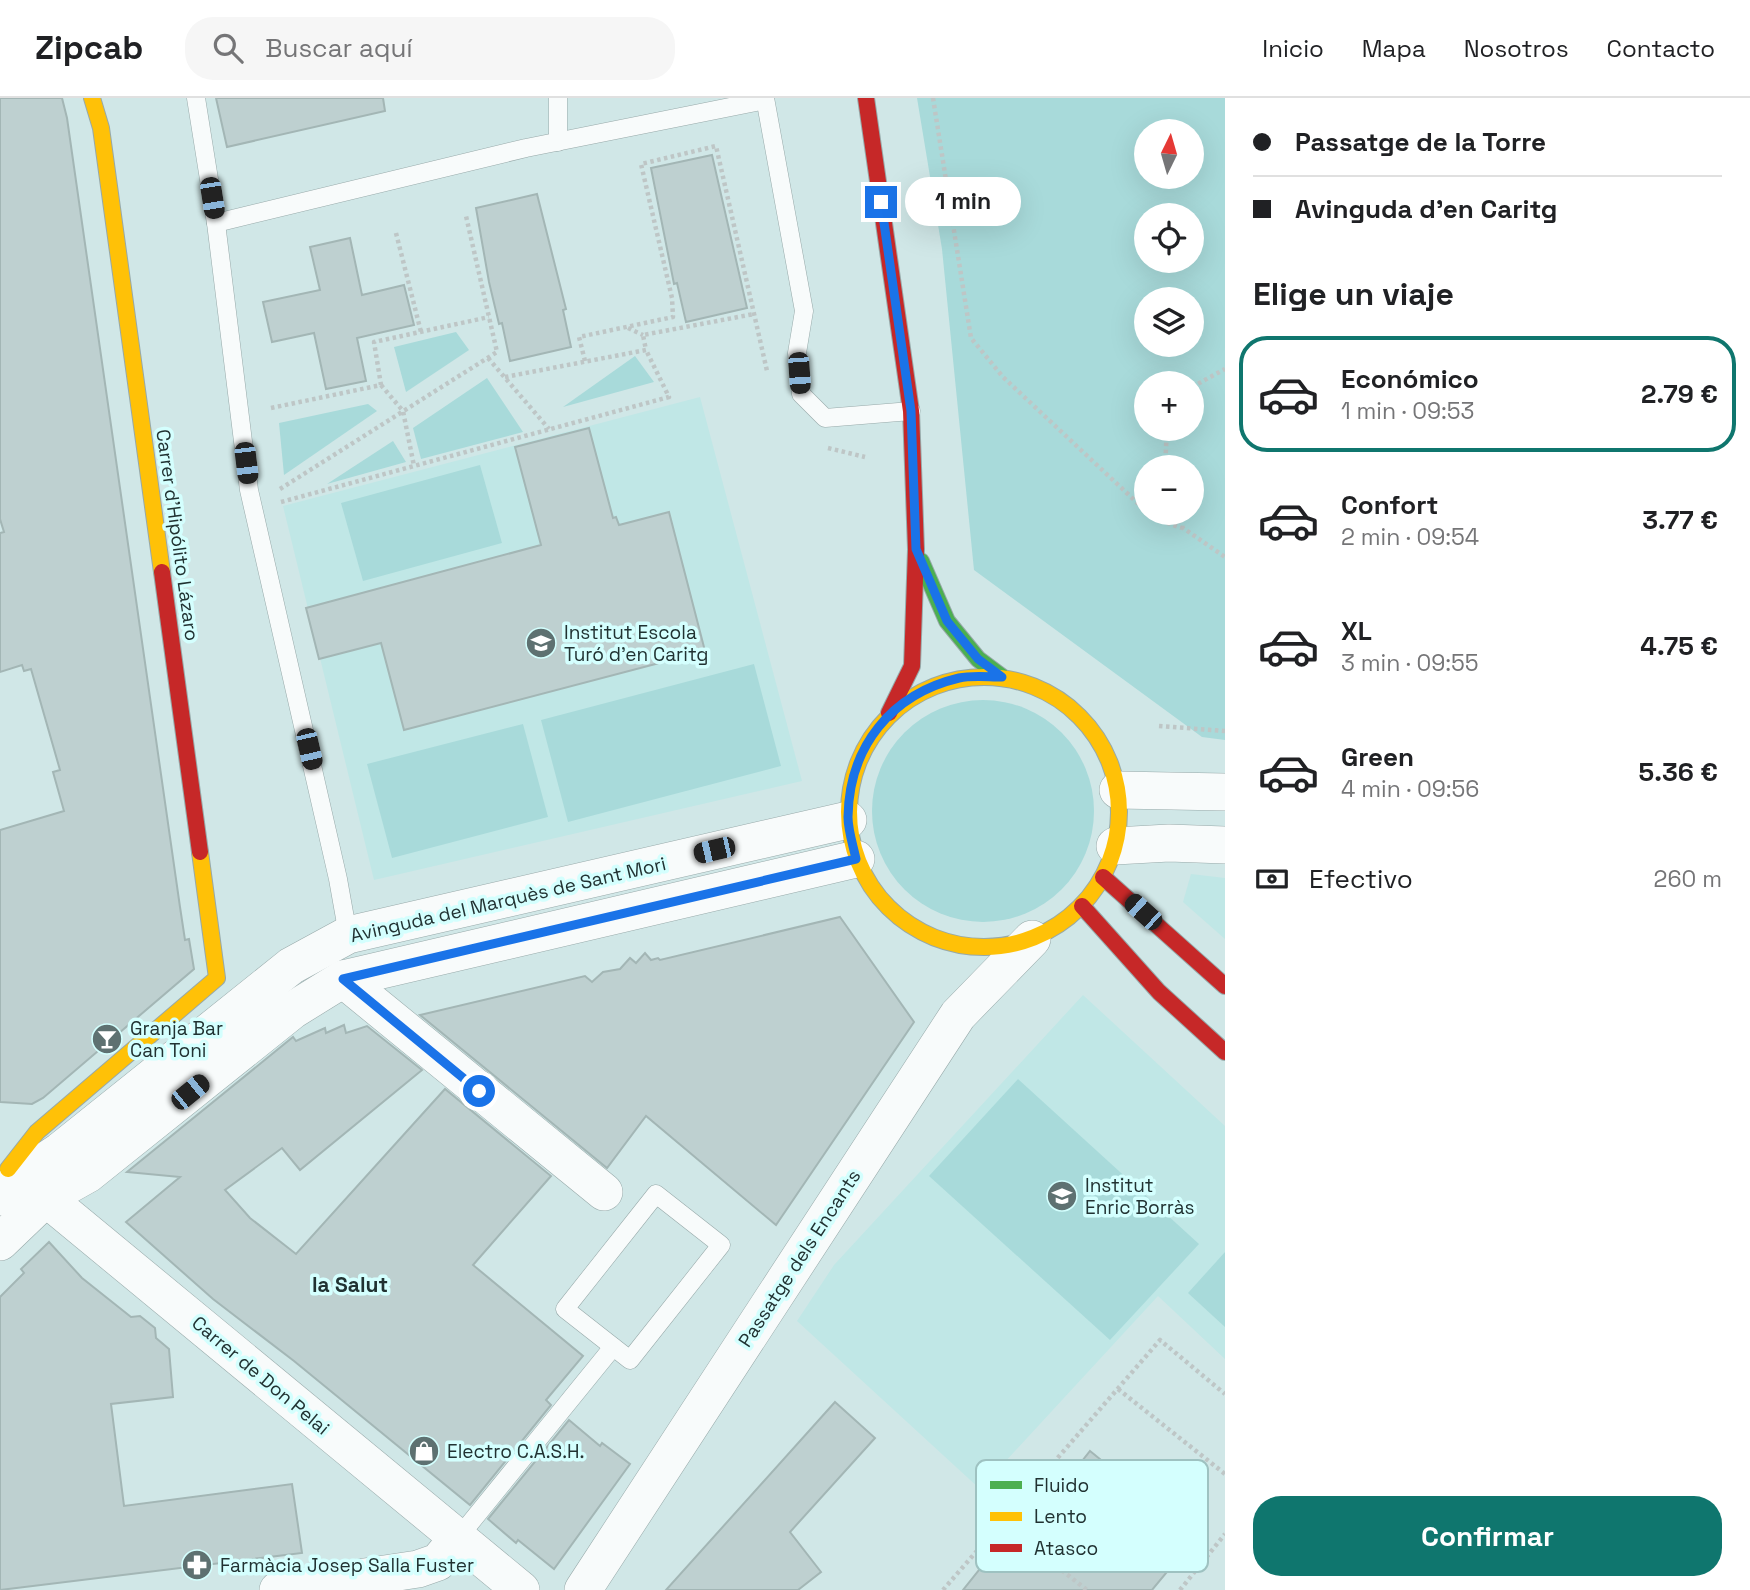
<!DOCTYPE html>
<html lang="es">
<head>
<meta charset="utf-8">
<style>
  :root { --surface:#fff; --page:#f6f6f6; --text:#202124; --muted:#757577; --line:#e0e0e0; --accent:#0f766e }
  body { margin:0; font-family:"Space Grotesk",sans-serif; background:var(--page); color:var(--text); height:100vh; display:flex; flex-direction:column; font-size:26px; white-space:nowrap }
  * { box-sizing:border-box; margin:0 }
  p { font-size:23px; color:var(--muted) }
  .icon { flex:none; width:38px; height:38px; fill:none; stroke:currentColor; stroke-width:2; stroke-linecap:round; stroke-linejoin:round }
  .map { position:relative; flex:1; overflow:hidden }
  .details { display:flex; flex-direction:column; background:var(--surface); width:525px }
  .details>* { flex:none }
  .guide { display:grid; align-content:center; height:154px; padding:0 28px; background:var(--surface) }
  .needle { width:46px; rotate:5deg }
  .fabs { position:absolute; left:1134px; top:21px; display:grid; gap:14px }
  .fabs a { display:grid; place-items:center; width:70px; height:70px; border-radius:50%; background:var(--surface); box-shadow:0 7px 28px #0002; font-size:35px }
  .end { position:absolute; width:32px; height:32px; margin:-16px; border:9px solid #1a73e8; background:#fff; box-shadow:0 0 0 4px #fff }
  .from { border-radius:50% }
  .bubble { position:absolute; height:49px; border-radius:24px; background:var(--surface); box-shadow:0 7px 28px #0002; font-size:23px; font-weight:800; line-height:49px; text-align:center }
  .car { position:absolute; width:21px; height:42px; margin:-21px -10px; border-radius:9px; box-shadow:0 0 5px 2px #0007; background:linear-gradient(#222 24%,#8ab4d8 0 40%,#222 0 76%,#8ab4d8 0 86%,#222 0) }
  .guide b { display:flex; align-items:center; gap:24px; height:66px; font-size:26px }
  .guide b+b { border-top:2px solid var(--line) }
  .guide i { width:18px; height:18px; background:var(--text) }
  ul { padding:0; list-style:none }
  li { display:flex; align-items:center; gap:21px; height:116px; margin:0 14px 10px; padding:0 14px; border:4px solid transparent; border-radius:28px }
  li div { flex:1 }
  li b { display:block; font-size:26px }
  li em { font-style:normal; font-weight:800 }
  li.current { border-color:var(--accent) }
  li>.icon { width:63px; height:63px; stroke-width:1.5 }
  h2 { padding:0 28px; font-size:32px; line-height:84px }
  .pay { display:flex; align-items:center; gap:18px; height:77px; padding:0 28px; font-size:26px }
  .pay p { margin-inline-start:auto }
  .cta { display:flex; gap:14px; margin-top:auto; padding:14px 28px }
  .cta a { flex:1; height:80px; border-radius:28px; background:var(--accent); color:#fff; font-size:28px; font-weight:800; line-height:80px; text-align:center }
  header { display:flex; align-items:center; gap:42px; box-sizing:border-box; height:98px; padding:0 35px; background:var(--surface); border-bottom:2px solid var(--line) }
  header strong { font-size:33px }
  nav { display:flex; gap:38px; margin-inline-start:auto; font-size:24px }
  .search { width:490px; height:63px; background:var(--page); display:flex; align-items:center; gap:18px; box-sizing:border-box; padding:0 24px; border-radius:28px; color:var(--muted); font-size:26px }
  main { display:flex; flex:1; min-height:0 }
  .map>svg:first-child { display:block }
  .built { fill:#c0e7e6 }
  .green { fill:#a8dada; fill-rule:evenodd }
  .building { fill:#bed0d0; stroke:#a3b6b5; stroke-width:2 }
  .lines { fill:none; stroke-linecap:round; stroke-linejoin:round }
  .lane-casing { stroke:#97a9a9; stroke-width:19 }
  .street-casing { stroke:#97a9a9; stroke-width:38 }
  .fast-casing { stroke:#97a9a9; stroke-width:18 }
  .slow-casing { stroke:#97a9a9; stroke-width:18 }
  .jam-casing { stroke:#97a9a9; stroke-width:18 }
  .path { stroke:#bec6c6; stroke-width:4.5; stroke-dasharray:3.5 3.5; stroke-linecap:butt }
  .lane { stroke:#f8fbfb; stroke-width:18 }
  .street { stroke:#f8fbfb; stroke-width:37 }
  .fast { stroke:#4caf50; stroke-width:16 }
  .slow { stroke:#ffc107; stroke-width:16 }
  .jam { stroke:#c62828; stroke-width:16 }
  .route { stroke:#1a73e8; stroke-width:9 }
  .labels { text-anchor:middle; stroke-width:7; stroke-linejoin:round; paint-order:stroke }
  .street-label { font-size:19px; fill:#213232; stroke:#d4fffe }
  .poi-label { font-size:19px; fill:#213232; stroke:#d4fffe; text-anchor:start }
  .neighbourhood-label { font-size:21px; font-weight:bold; fill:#213232; stroke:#d4fffe }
  .key { fill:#d4fffe; stroke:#9ec2c1; stroke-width:2 }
  .key-label { font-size:19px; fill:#213232 }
</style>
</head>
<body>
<header>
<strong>Zipcab</strong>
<div class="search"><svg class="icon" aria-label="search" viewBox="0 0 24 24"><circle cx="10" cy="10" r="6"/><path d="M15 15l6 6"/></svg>Buscar aquí</div>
<nav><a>Inicio</a><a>Mapa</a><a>Nosotros</a><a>Contacto</a></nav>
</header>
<main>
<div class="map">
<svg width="1225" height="1492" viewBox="0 0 1225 1492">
  <rect width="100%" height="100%" fill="#d0e7e7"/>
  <!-- built -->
  <g class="built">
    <polygon points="700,299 802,683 374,782 283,408"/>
    <polygon points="1191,776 1225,780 1225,841 1183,804"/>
    <polygon points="1083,897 1225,1028 1225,1261 1158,1198 980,1391 797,1223 834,1167"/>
  </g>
  <!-- green -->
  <g class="green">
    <path d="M917,0H1225V642L1202,639L974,472L942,151ZM1146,33H1192V79H1146ZM1146,117H1192V163H1146ZM1146,201H1192V247H1146ZM1146,285H1192V331H1146ZM1146,369H1192V415H1146Z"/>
    <polygon points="456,234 469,252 406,294 394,249"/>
    <polygon points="635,258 654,284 563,309"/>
    <polygon points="487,280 523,334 421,361 413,330"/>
    <polygon points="368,306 377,313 284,377 279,325"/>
    <polygon points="393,343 406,364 327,386"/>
    <polygon points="480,367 502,445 363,483 341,405"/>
    <polygon points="754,566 781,668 568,724 541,622"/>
    <circle cx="983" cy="713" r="111"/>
    <polygon points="523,626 548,719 392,760 367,666"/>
    <polygon points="1018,981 1199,1146 1110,1242 929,1078"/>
    <polygon points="1225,1154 1225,1229 1188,1195"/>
  </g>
  <!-- building -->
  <g class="building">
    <polygon points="0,0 62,0 67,20 180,809 185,842 189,841 194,871 43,1000 32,1006 0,1004 0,732 64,713 53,674 60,672 31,571 24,573 22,567 0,574 0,435 4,434 0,421"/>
    <polygon points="216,0 383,0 385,13 227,49"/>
    <polygon points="712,57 747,210 686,224 677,185 674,186 651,70"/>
    <polygon points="537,96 566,211 563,212 571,249 510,263 502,225 499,226 489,184 476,110"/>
    <polygon points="350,140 362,197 404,187 414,227 357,240 366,283 326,291 314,235 272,244 263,204 320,192 310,149"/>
    <polygon points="589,330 613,420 616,419 619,427 669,414 705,553 404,632 381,545 319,561 306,510 541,447 515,349"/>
    <polygon points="840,819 914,924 776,1127 646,1018 607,1070 420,917 585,878 592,884 603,874 620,871 630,860 636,865 645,855 651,862 658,860 660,862"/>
    <polygon points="344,927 346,935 367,928 422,972 300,1072 282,1050 225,1092 250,1120 296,1156 445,991 551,1078 473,1167 583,1258 546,1302 551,1307 470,1407 294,1263 213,1201 126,1124 180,1079 127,1074 293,939 296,943 325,930 326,935"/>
    <polygon points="49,1144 82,1180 131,1219 140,1218 155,1230 156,1240 169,1251 173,1299 111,1306 124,1408 292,1386 302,1455 0,1492 0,1199 24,1175 21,1171"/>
    <polygon points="835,1304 875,1340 790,1434 821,1474 798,1492 666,1492"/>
    <polygon points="569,1322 600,1348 602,1345 630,1366 554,1471 518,1442 516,1445 488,1421"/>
    <polygon points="1090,1353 1196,1439 1152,1492 963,1492 999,1447 1009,1456"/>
  </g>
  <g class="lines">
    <!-- lane casing -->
    <g class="lane-casing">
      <g id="lane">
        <polyline points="196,0 216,125 249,392 338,781 348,837"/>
        <polyline points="765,0 804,213 797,255 801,296 825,320 911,313"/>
        <polyline points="558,44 558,0"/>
        <polyline points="216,125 526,50 765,2"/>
        <polygon points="656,1096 721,1147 630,1262 565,1211"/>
        <polyline points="458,1440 613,1249"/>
      </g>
    </g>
    <!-- street casing -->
    <g class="street-casing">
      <g id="street">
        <polyline points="1118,692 1225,694"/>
        <polyline points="1115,748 1169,745 1225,747"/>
        <polyline points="343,881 604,1094"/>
        <polyline points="29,1086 521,1492"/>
        <polyline points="0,1099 20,1080 60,1053 291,868 348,837 848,722"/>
        <polyline points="0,1144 47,1099 88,1076 293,912 343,881 856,761"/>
        <polyline points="278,1492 418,1471 438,1464 458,1440"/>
        <polyline points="583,1492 958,917 1032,841"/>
      </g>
    </g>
    <!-- fast casing -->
    <g class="fast-casing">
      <polyline id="fast" points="921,463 947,523 978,561 1002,579"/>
    </g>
    <!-- slow casing -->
    <g class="slow-casing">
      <g id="slow">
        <polyline points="92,0 101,30 162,474"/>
        <circle cx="984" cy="714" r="135"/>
        <polyline points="8,1071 37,1034 217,880 200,754"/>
      </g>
    </g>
    <!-- jam casing -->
    <g class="jam-casing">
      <g id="jam">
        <polyline points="866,0 911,313 916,451 912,568 889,615"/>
        <polyline points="162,474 200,754"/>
        <polyline points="1103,779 1225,888"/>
        <polyline points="1082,808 1159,894 1225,954"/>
      </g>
    </g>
    <!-- path -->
    <g class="path">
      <polyline points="933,0 971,240 1003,279 1146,413"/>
      <polyline points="396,135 421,234"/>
      <polyline points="628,230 643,237"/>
      <polyline points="488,260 549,331"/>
      <polyline points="585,263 579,239 673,219 672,200 641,66 716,48 767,273"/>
      <polyline points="505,279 646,252 643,237 754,216"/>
      <polyline points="381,287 403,313 414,368"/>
      <polyline points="1192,289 1225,271"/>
      <polyline points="271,310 381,287 374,244 489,219"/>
      <polyline points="828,350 865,359"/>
      <polyline points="1165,369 1167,331"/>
      <polyline points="280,391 497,254 466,118"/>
      <polyline points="281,404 669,299 646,252"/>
      <polyline points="1149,415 1155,421 1182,430"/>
      <polyline points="1177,415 1183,430 1225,459"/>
      <polyline points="1159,628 1225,633"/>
      <polyline points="1118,1291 1225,1376"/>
      <polyline points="1001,1425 1087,1492"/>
      <polyline points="943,1492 1160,1242 1225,1296"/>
      <polyline points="1180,1492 1225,1436"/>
    </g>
    <!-- lane -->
    <use href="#lane" class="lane"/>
    <!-- street -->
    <use href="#street" class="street"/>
    <!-- fast -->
    <use href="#fast" class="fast"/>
    <!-- slow -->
    <use href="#slow" class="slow"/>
    <!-- jam -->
    <use href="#jam" class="jam"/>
  </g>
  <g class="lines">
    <!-- route -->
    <path class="route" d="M479,993L343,881L856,761C853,747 848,732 848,719C849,649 891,596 959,580C972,577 988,579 1002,579L978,561L947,523L916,451L911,313L881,104"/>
  </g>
  <!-- icons -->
  <defs>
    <g id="school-disc" transform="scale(1.575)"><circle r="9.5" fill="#5e7171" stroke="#d4fffe"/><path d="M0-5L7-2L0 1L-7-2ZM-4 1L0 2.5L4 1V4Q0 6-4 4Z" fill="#fff"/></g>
    <g id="bar-disc" transform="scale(1.575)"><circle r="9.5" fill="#5e7171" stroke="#d4fffe"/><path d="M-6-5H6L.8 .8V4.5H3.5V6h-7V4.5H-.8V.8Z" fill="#fff"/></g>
    <g id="shop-disc" transform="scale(1.575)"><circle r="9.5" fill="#5e7171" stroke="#d4fffe"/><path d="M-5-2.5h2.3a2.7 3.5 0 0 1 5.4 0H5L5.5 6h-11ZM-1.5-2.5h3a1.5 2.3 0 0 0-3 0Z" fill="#fff"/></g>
    <g id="pharmacy-disc" transform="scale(1.575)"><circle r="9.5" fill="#5e7171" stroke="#d4fffe"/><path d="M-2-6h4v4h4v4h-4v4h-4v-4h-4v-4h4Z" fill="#fff"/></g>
  </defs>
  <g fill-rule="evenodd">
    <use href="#school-disc" x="541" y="545"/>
    <use href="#bar-disc" x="107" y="941"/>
    <use href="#school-disc" x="1062" y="1098"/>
    <use href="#shop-disc" x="424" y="1353"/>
    <use href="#pharmacy-disc" x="197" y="1467"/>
  </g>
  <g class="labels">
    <!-- street labels -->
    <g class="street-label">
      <text transform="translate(178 437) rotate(82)" y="7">Carrer d'Hipólito Lázaro</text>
      <text transform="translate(508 801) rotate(-13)" y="7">Avinguda del Marquès de Sant Mori</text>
      <text transform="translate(799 1160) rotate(-57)" y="7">Passatge dels Encants</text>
      <text transform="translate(261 1277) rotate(40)" y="7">Carrer de Don Pelai</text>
    </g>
    <!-- poi labels -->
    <g class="poi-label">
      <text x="564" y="541">Institut Escola<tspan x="564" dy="22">Turó d'en Caritg</tspan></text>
      <text x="130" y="937">Granja Bar<tspan x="130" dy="22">Can Toni</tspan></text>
      <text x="1085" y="1094">Institut<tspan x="1085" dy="22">Enric Borràs</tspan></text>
      <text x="447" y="1360">Electro C.A.S.H.</text>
      <text x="220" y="1474">Farmàcia Josep Salla Fuster</text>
    </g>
    <!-- neighbourhood labels -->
    <g class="neighbourhood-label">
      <text x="350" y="1194">la Salut</text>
    </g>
  </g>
  <!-- legend -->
  <rect x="976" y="1362" width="232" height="112" rx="10" class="key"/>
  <rect x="990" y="1383" width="32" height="8" fill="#4caf50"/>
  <rect x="990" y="1414" width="32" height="9" fill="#ffc107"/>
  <rect x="990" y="1446" width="32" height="8" fill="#c62828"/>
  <g class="key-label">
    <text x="1034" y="1394">Fluido</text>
    <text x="1034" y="1425">Lento</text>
    <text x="1034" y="1457">Atasco</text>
  </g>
</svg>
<div class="fabs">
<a><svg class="needle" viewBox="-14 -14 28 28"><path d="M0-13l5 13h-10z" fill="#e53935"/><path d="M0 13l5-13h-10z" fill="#757577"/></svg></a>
<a><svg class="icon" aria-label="locate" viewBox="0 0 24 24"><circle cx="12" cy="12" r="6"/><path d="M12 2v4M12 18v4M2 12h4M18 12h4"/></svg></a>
<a><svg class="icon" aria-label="layers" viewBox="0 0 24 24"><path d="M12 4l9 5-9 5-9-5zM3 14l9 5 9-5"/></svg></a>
<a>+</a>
<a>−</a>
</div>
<i class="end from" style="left:479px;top:993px"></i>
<i class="end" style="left:881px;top:104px"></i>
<div class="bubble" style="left:905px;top:79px;width:116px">1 min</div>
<i class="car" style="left:212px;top:100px;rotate:171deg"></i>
<i class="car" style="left:799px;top:275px;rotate:176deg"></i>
<i class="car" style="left:246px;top:365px;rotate:173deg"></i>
<i class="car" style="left:309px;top:651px;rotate:167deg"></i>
<i class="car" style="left:714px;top:752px;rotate:257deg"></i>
<i class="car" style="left:1143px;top:814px;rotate:312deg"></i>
<i class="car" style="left:190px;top:994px;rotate:51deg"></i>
</div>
<section class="details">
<div class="guide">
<b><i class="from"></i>Passatge de la Torre</b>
<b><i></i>Avinguda d'en Caritg</b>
</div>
<h2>Elige un viaje</h2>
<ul>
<li class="current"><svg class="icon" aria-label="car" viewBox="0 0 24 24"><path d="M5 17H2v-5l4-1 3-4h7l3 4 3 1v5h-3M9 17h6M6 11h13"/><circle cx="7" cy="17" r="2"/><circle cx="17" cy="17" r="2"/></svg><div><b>Económico</b><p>1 min · 09:53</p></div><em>2.79 €</em></li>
<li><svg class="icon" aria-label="car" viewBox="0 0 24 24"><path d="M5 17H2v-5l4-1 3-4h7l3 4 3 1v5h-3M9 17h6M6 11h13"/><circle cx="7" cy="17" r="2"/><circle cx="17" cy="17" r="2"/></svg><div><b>Confort</b><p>2 min · 09:54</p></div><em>3.77 €</em></li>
<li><svg class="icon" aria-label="car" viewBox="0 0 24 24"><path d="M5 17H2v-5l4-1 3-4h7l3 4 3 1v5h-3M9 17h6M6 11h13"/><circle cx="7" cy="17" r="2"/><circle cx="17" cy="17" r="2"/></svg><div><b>XL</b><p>3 min · 09:55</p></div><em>4.75 €</em></li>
<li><svg class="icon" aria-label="car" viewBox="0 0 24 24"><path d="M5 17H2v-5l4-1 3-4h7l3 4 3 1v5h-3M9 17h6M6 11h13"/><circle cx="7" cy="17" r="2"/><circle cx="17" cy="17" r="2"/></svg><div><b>Green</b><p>4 min · 09:56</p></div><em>5.36 €</em></li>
</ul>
<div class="pay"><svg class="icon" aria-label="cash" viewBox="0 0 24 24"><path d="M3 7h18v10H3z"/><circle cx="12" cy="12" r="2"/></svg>Efectivo<p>260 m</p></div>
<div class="cta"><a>Confirmar</a></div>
</section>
</main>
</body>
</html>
